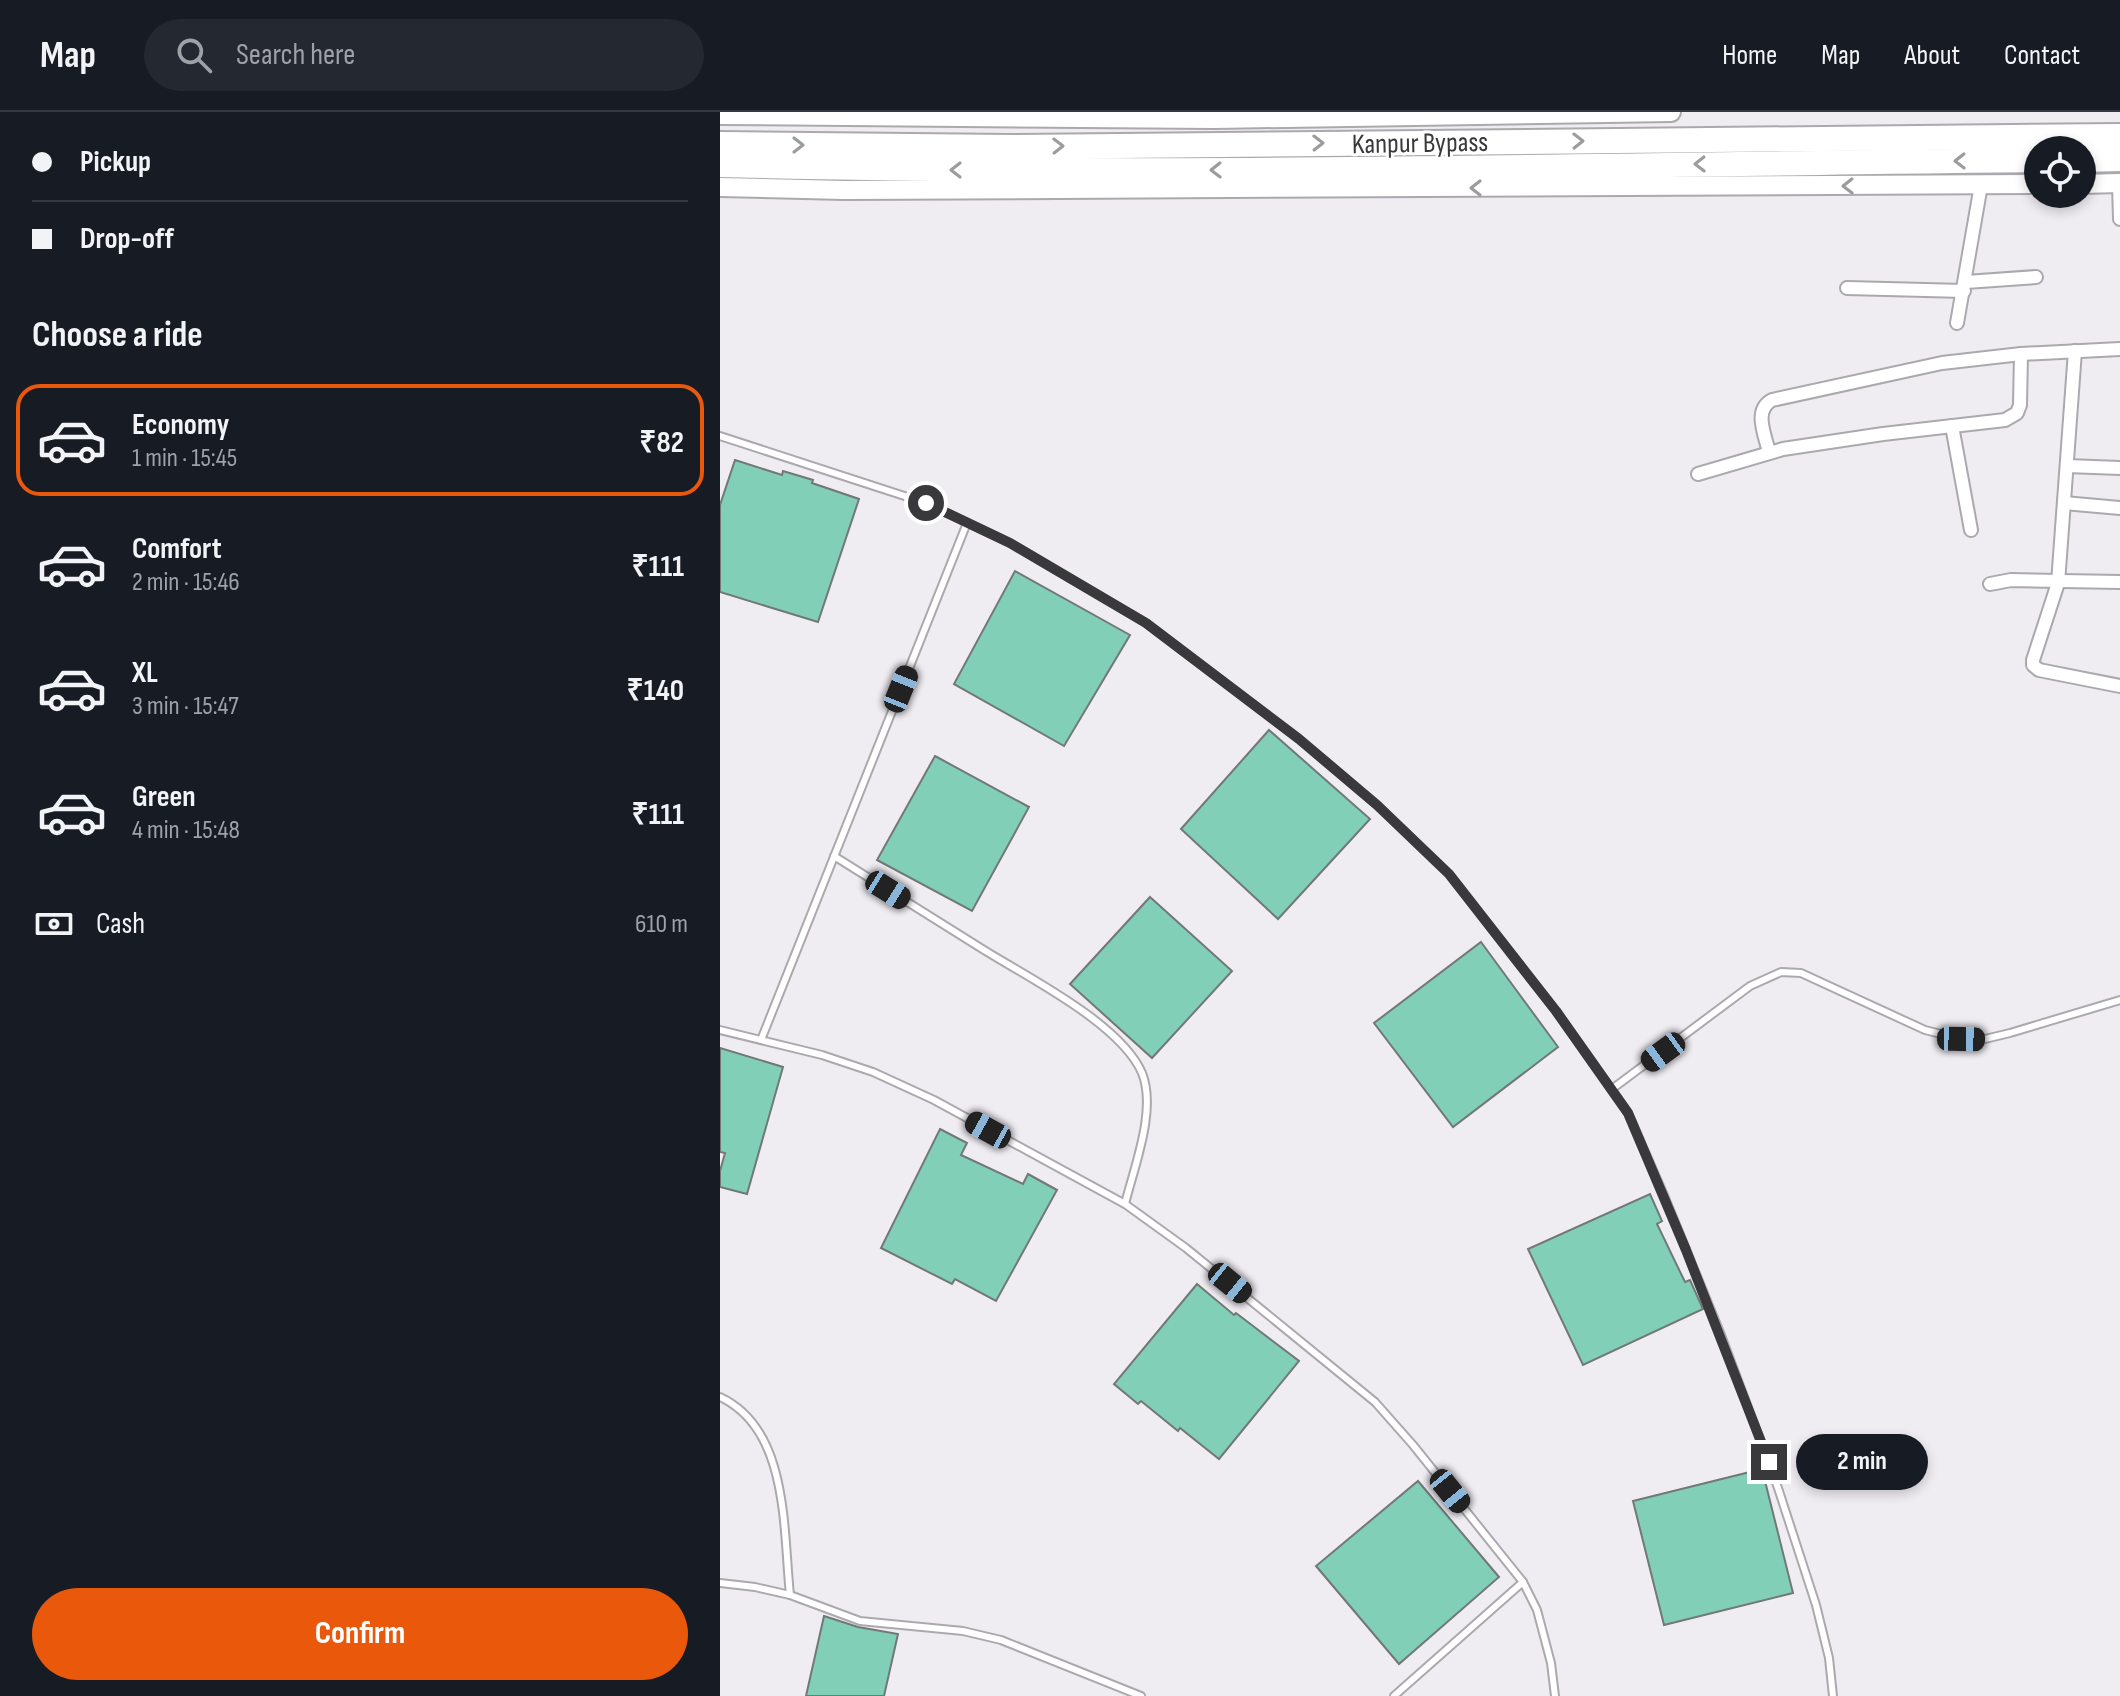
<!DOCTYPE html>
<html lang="en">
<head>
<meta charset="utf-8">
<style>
  :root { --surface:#171b24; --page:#242831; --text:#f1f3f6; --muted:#9ea1a6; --line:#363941; --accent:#ea580c }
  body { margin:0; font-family:"Sofia Sans Condensed",sans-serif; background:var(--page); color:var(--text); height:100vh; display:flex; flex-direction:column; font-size:30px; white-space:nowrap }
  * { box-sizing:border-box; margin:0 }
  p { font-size:26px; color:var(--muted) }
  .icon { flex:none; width:44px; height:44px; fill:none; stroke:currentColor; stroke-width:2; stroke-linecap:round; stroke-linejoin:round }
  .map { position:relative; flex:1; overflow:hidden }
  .drawer { display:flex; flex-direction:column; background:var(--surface); width:720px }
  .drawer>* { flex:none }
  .banner { display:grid; align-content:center; height:176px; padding:0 32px; background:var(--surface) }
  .controls { position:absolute; left:1304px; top:24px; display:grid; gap:16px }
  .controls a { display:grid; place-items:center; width:72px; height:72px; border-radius:50%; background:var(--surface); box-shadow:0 4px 12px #0003; font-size:40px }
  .end { position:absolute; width:36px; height:36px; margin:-18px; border:10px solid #39383a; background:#fff; box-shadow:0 0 0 4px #fff }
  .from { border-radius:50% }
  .bubble { position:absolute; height:56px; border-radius:28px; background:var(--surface); box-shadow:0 4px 12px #0003; font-size:26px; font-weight:700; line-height:56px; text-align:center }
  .car { position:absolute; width:24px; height:48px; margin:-24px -12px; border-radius:10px; box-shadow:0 0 6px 2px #0007; background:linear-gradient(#222 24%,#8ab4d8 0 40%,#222 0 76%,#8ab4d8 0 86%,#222 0) }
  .banner b { display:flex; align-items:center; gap:28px; height:76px; font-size:30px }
  .banner b+b { border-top:2px solid var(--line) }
  .banner i { width:20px; height:20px; background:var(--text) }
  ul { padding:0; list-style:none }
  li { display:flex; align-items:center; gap:24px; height:112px; margin:0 16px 12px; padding:0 16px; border:4px solid transparent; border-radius:24px }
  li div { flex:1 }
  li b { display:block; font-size:30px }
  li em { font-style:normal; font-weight:700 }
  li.selected { border-color:var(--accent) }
  li>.icon { width:72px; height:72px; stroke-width:1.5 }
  h2 { padding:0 32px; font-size:36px; line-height:96px }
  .pay { display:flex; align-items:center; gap:20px; height:88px; padding:0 32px; font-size:30px }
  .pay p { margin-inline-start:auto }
  .button { display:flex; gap:16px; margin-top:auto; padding:16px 32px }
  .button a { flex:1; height:92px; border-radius:48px; background:var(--accent); color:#fff; font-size:32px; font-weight:700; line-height:92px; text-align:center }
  header { display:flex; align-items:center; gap:48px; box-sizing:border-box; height:112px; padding:0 40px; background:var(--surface); border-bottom:2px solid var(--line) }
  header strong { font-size:38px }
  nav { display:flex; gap:44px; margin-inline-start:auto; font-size:28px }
  .search { width:560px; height:72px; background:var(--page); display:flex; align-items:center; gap:20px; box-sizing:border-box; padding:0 28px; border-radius:44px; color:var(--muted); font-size:30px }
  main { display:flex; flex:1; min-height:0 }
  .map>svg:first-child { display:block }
  .building { fill:#80cfb6; stroke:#727876; stroke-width:2 }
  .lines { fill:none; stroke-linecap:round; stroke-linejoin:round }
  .lane-casing { stroke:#aba9ae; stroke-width:10 }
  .street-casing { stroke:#aba9ae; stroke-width:16 }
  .secondary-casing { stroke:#aba9ae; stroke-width:22 }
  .highway-casing { stroke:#aba9ae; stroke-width:28 }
  .lane { stroke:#fff; stroke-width:6 }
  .street { stroke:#fff; stroke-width:12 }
  .secondary { stroke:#fff; stroke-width:18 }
  .highway { stroke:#fff; stroke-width:24 }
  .oneway { stroke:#9c9c9c }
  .route { stroke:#39383a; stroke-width:10 }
  .labels { text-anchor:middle; stroke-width:6; stroke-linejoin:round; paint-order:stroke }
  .street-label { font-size:28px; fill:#39383a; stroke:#fff }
</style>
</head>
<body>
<header>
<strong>Map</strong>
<div class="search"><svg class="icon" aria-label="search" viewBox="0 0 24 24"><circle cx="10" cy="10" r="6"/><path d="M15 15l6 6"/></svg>Search here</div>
<nav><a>Home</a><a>Map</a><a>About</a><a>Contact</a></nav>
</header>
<main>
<section class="drawer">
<div class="banner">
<b><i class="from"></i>Pickup</b>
<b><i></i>Drop-off</b>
</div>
<h2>Choose a ride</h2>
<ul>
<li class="selected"><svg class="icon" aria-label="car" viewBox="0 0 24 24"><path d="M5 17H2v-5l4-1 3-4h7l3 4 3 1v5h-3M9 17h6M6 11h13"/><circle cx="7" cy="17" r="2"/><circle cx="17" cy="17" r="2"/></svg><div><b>Economy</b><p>1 min · 15:45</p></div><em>₹82</em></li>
<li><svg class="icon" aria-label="car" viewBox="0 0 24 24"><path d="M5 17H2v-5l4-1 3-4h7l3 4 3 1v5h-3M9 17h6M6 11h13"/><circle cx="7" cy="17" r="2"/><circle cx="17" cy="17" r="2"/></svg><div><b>Comfort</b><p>2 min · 15:46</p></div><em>₹111</em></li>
<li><svg class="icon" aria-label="car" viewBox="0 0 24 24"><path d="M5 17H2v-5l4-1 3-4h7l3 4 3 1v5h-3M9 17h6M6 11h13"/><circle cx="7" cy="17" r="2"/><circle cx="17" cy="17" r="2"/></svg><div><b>XL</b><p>3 min · 15:47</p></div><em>₹140</em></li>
<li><svg class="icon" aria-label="car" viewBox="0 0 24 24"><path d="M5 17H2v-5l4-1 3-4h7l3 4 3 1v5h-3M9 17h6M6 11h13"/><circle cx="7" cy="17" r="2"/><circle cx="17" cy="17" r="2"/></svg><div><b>Green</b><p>4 min · 15:48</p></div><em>₹111</em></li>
</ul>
<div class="pay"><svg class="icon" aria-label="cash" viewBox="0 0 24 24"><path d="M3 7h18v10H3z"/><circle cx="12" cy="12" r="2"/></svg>Cash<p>610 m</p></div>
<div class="button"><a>Confirm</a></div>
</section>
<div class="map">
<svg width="1400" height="1584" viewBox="0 0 1400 1584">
  <rect width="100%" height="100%" fill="#efecf2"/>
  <!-- building -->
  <g class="building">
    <polygon points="15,348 62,363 63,359 93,368 92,371 139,387 98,510 0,480 0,393"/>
    <polygon points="295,459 410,523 344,634 234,572"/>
    <polygon points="549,618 650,707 558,807 461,717"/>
    <polygon points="215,644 309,695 252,799 157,748"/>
    <polygon points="430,785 512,859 432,946 350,872"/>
    <polygon points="761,830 838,935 733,1015 654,911"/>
    <polygon points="0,936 63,955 27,1082 0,1075 0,1059 5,1041 0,1040"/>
    <polygon points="220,1017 247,1031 241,1043 303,1072 308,1062 337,1078 276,1189 235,1167 232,1172 161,1136"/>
    <polygon points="930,1082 942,1109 937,1112 965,1170 970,1168 983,1197 863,1253 808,1137"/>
    <polygon points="477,1172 514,1203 516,1201 579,1249 499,1347 460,1316 458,1319 421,1289 418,1292 394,1272"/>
    <polygon points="1042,1357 1073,1481 944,1513 913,1389"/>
    <polygon points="698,1369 779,1465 679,1552 596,1454"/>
    <polygon points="104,1504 138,1515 178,1522 164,1584 86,1584"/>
  </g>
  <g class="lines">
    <!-- lane casing -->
    <g class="lane-casing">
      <g id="lane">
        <polyline points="0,324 206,391 290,431 426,511 579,627 657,693 729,762 836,899 908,1001 943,1081 1001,1223 1058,1376 1096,1493 1109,1546 1113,1584"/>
        <path d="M114,744C164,775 214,807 264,838C309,866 401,912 422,961C437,998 414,1055 405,1092"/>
        <polyline points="0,918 102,943 153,960 214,988 405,1092 466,1136 655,1290 693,1333 803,1470 817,1498 831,1551 835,1584"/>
        <polyline points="41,928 247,411"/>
        <polyline points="892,977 1030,874 1061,860 1081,861 1205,918 1241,927 1265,927 1290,921 1400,888"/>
        <path d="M0,1285C69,1317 63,1417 70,1483"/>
        <polyline points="0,1471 35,1475 70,1483 140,1509 243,1519 281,1528 421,1584"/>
        <polyline points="674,1584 803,1470"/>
      </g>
    </g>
    <!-- street casing -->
    <g class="street-casing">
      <g id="street">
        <polyline points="1399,71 1400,107"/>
        <polyline points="1246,170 1316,165"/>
        <polyline points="1127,176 1244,179"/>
        <polyline points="1237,211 1261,73"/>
        <polyline points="1355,239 1338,471 1313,548 1313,553 1319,558 1400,574"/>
        <polyline points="1232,314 1251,418"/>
        <path d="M1049,340C1045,323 1033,298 1052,288L1222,251L1301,242L1400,237"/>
        <polyline points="1347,354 1400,356"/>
        <polyline points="978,362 1063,337 1163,322 1285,308 1297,301 1300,293 1301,242"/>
        <polyline points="1344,391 1400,396"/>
        <polyline points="1270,472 1291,468 1400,470"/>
      </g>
    </g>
    <!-- secondary casing -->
    <g class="secondary-casing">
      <g id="secondary">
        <polyline points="0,3 494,7 951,0"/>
        <polyline points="1362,72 1400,71"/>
        <polyline points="0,75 124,78 1318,72"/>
      </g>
    </g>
    <!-- highway casing -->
    <g class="highway-casing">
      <g id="highway">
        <polyline points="0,32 290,35 1400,24"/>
        <polyline points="1362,48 1400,47"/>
        <path d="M0,53C439,65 879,53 1318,48"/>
      </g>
    </g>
    <!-- lane -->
    <use href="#lane" class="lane"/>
    <!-- street -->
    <use href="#street" class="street"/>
    <!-- secondary -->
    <use href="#secondary" class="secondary"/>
    <!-- highway -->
    <use href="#highway" class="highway"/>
  </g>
  <!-- one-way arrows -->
  <defs><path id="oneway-chevron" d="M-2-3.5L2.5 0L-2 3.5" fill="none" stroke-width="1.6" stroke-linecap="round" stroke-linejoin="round" transform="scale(2)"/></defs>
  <g class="oneway">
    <use href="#oneway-chevron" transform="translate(858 29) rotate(-1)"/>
    <use href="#oneway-chevron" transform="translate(598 31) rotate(-1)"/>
    <use href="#oneway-chevron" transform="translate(78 33)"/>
    <use href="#oneway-chevron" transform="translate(338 34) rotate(-1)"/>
    <use href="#oneway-chevron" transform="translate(1240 49) rotate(179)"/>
    <use href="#oneway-chevron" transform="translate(980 52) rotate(179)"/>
    <use href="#oneway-chevron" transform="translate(236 58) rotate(-180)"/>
    <use href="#oneway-chevron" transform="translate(496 58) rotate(179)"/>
    <use href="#oneway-chevron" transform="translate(1128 74) rotate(179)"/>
    <use href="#oneway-chevron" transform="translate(756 76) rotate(180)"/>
  </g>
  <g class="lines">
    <!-- route -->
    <polyline class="route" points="206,391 290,431 426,511 579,627 657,693 729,762 836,899 908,1001 966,1138 1049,1350"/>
  </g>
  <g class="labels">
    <!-- street labels -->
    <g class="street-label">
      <text transform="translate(700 30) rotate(-1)" y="10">Kanpur Bypass</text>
    </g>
  </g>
</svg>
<div class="controls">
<a><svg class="icon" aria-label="locate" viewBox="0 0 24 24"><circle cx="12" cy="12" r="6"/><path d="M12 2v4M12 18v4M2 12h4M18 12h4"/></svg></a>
</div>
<i class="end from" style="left:206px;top:391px"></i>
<i class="end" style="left:1049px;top:1350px"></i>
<div class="bubble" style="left:1076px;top:1322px;width:132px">2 min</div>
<i class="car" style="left:181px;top:577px;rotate:22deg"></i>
<i class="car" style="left:168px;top:778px;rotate:122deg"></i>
<i class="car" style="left:1241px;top:927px;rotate:91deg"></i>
<i class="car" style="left:943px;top:940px;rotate:234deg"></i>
<i class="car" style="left:268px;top:1018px;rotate:299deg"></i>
<i class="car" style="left:510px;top:1171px;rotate:129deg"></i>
<i class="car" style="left:730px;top:1379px;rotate:141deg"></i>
</div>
</main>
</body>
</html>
